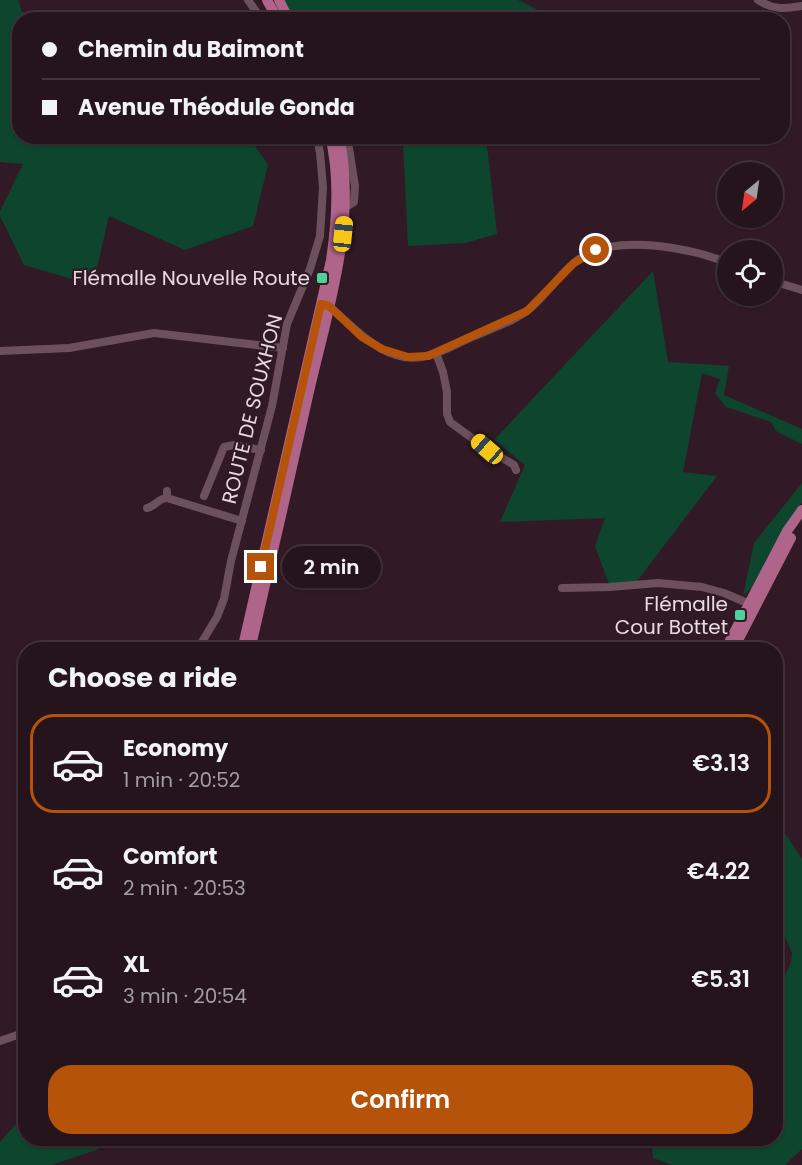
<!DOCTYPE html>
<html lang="en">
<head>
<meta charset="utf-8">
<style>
  :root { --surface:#25141c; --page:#2d1d25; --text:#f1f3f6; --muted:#a39ea3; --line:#42333b; --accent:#b45309 }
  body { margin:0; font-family:Poppins,sans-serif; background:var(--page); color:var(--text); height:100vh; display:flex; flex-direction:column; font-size:22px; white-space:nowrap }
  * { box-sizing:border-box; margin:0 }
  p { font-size:20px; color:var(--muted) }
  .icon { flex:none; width:33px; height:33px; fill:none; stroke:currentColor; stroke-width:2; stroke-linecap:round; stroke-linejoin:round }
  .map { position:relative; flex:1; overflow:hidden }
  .side { position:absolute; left:18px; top:642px; width:765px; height:504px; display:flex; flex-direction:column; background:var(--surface); border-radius:24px; box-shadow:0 2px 4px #0004,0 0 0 2px var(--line) }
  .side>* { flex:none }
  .top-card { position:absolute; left:12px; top:12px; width:778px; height:132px; border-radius:24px; box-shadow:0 2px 4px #0004,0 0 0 2px var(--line); display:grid; align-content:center; height:132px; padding:0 30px; background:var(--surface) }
  .needle { width:39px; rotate:209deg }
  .fabs { position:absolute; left:717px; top:162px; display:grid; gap:12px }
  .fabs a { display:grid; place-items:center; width:66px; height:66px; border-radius:50%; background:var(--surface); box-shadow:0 2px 4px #0004,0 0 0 2px var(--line); font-size:30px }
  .end { position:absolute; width:27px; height:27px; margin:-14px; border:8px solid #b45309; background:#fff; box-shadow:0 0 0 3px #fff }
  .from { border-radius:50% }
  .bubble { position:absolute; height:42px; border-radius:21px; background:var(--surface); box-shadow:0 2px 4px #0004,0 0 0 2px var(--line); font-size:20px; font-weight:600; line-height:42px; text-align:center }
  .car { position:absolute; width:18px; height:36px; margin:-18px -9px; border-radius:8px; box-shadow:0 0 4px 2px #0007; background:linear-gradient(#f5c518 24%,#345 0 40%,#f5c518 0 76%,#345 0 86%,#f5c518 0) }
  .top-card b { display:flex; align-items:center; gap:21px; height:57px; font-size:22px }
  .top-card b+b { border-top:2px solid var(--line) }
  .top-card i { width:15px; height:15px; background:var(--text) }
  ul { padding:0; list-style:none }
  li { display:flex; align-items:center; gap:18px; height:99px; margin:0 12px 9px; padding:0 18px; border:3px solid transparent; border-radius:24px }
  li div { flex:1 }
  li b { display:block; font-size:22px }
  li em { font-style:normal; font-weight:600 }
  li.selected { border-color:var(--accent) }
  li>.icon { width:54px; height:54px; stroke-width:1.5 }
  h2 { padding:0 30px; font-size:27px; line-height:72px }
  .cta { display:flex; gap:12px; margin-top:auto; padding:12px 30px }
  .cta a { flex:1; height:69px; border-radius:24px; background:var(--accent); color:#fff; font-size:24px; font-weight:600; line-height:69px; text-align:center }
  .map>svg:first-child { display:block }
  .green { fill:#0e452f }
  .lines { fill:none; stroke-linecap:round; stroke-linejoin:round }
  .minor { stroke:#6c515d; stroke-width:8 }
  .major { stroke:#af6489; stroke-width:10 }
  .route { stroke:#b45309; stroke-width:8 }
  .poi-dot { fill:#4dd39a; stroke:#311a25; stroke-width:2 }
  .labels { text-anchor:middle; stroke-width:4.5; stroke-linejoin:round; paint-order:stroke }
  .poi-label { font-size:20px; fill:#ead9e0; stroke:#311a25; text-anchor:end }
  .street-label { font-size:20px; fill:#ead9e0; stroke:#311a25 }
</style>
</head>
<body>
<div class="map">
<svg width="802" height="1165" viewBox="0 0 802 1165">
  <rect width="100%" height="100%" fill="#311a25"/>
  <!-- green -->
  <g class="green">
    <polygon points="0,0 18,0 22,12 47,19 20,20 20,136 249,137 268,165 253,226 185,250 109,216 93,285 24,265 0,216 0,211 23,164 0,162"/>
    <polygon points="283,0 518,0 544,13 585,13 585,19 293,19"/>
    <polygon points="400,137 486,137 497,234 465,243 408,246 403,143"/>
    <polygon points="653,271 668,362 729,366 724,395 802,429 802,444 776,431 771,422 726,407 715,393 720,379 702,373 683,472 717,476 634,585 610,587 595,546 605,518 500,522 525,465 494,440"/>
    <polygon points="802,483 802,502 779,536 754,586 743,596 754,543"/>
    <polygon points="776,820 802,859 802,1149 785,1165 672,1165 653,1158 651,1139 776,1138 776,988 783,980 791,962 792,953 776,916"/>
    <polygon points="25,1120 26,1138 115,1139 96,1150 51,1165 0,1165 0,1142 16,1124"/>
  </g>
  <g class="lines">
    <!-- minor -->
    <g class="minor">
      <polyline points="248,0 262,20"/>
      <path d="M758,0C773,10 785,9 802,6"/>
      <polyline points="341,207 346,207 354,202 355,186 347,136"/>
      <polyline points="772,281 802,290"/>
      <path d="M325,306H329C356,329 386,366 426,356C442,353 458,343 472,337C493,328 516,321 533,306C552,289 566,264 589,253C626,236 691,248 728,263"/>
      <polyline points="0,351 69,348 154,333 283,348"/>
      <polyline points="436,353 443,372 447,392 447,414 450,422 487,449 514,465 516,470"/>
      <polyline points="167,491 167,498 242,521"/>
      <polyline points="204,496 224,447 234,445 261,450"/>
      <path d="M147,508C155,507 158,498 167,498"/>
      <polyline points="562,588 610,587 658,583 702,587 724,593 752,605"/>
      <polyline points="197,650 217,617 224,599 231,561 272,406 287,324 310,269 320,236 323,187 320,153 317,136"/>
      <polyline points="0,1041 26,1032"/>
    </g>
    <!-- major -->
    <g class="major">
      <polyline points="267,0 278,20"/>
      <polyline points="279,0 289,20"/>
      <path d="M242,650L331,260C337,220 340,176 330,136"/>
      <path d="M250,650C270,565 289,481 308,396C327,312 358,223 339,136"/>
      <polyline points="725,650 787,531 802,510"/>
      <polyline points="733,650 791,538"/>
    </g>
  </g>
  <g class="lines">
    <!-- route -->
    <polyline class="route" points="261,567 321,304 329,306 362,337 382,349 408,357 428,356 527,311 574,263 596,250"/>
  </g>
  <!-- markers -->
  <g class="poi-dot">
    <rect x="316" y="272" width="12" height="12" rx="3"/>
    <rect x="734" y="609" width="12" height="12" rx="3"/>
  </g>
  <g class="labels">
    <!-- poi labels -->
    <g class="poi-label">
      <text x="310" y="285">Flémalle Nouvelle Route</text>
      <text x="728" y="611">Flémalle<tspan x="728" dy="23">Cour Bottet</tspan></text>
    </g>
    <!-- street labels -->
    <g class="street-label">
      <text transform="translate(252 409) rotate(-76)" y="7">ROUTE DE SOUXHON</text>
    </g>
  </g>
</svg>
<div class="fabs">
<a><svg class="needle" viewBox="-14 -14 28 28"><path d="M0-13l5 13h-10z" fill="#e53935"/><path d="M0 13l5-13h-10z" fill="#a39ea3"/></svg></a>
<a><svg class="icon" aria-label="locate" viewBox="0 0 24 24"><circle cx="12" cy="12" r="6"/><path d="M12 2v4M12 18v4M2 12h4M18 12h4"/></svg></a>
</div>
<i class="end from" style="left:596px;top:250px"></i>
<i class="end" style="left:261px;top:567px"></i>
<div class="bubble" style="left:282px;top:546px;width:99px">2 min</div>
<i class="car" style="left:343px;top:234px;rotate:6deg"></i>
<i class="car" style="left:487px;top:449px;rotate:311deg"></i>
<div class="top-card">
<b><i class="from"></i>Chemin du Baimont</b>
<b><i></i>Avenue Théodule Gonda</b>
</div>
<section class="side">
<h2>Choose a ride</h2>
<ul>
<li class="selected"><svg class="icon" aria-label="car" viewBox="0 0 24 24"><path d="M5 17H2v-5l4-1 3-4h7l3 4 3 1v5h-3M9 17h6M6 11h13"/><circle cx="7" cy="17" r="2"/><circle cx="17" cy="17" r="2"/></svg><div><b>Economy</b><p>1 min · 20:52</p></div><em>€3.13</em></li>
<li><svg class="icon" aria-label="car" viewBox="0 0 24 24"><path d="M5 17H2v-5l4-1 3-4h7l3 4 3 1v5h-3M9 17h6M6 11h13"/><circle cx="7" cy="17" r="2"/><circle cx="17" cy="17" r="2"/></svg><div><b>Comfort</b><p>2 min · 20:53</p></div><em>€4.22</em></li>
<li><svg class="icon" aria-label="car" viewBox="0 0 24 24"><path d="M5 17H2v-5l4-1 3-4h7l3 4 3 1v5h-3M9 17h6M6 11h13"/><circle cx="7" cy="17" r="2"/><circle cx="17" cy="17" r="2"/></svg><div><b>XL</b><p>3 min · 20:54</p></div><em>€5.31</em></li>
</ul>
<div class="cta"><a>Confirm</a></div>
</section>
</div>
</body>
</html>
